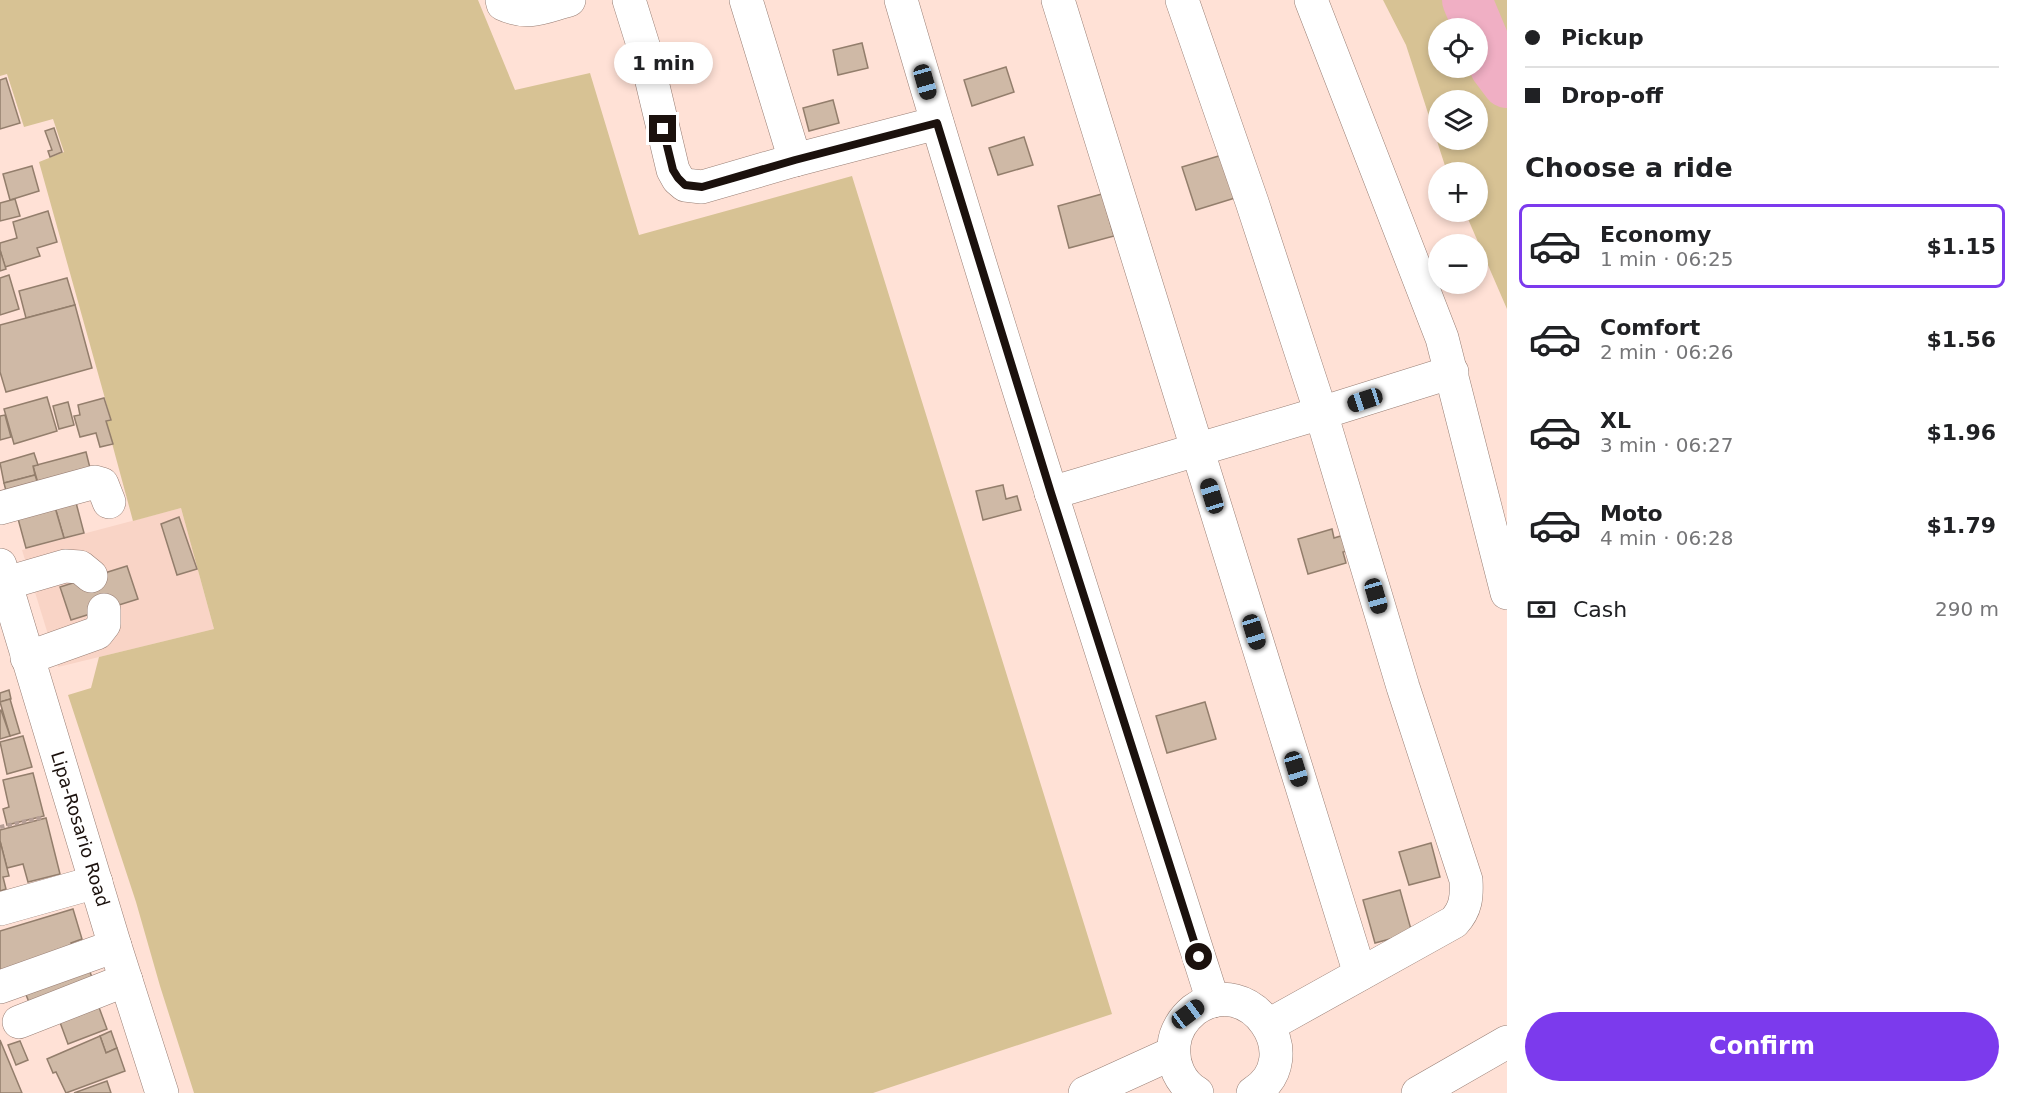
<!DOCTYPE html>
<html lang="en">
<head>
<meta charset="utf-8">
<style>
  :root { --surface:#fff; --page:#f6f6f6; --text:#202124; --muted:#757577; --line:#e0e0e0; --accent:#7c3aed }
  body { margin:0; font-family:"DejaVu Sans",sans-serif; background:var(--page); color:var(--text); height:100vh; display:flex; flex-direction:column; font-size:22px; white-space:nowrap }
  * { box-sizing:border-box; margin:0 }
  p { font-size:20px; color:var(--muted) }
  .icon { flex:none; width:33px; height:33px; fill:none; stroke:currentColor; stroke-width:2; stroke-linecap:round; stroke-linejoin:round }
  .map { position:relative; flex:1; overflow:hidden }
  .panel { display:flex; flex-direction:column; background:var(--surface); width:510px }
  .panel>* { flex:none }
  .hud { display:grid; align-content:center; height:132px; padding:0 18px; background:var(--surface) }
  .tools { position:absolute; left:1428px; top:18px; display:grid; gap:12px }
  .tools a { display:grid; place-items:center; width:60px; height:60px; border-radius:50%; background:var(--surface); box-shadow:0 3px 9px #0003; font-size:30px }
  .end { position:absolute; width:27px; height:27px; margin:-14px; border:8px solid #1b110d; background:#fff; box-shadow:0 0 0 3px #fff }
  .from { border-radius:50% }
  .bubble { position:absolute; height:42px; border-radius:21px; background:var(--surface); box-shadow:0 3px 9px #0003; font-size:20px; font-weight:800; line-height:42px; text-align:center }
  .car { position:absolute; width:18px; height:36px; margin:-18px -9px; border-radius:8px; box-shadow:0 0 4px 2px #0007; background:linear-gradient(#222 24%,#8ab4d8 0 40%,#222 0 76%,#8ab4d8 0 86%,#222 0) }
  .hud b { display:flex; align-items:center; gap:21px; height:57px; font-size:22px }
  .hud b+b { border-top:2px solid var(--line) }
  .hud i { width:15px; height:15px; background:var(--text) }
  ul { padding:0; list-style:none }
  li { display:flex; align-items:center; gap:18px; height:84px; margin:0 12px 9px; padding:0 6px; border:3px solid transparent; border-radius:9px }
  li div { flex:1 }
  li b { display:block; font-size:22px }
  li em { font-style:normal; font-weight:800 }
  li.selected { border-color:var(--accent) }
  li>.icon { width:54px; height:54px; stroke-width:1.5 }
  h2 { padding:0 18px; font-size:27px; line-height:72px }
  .pay { display:flex; align-items:center; gap:15px; height:66px; padding:0 18px; font-size:22px }
  .pay p { margin-inline-start:auto }
  .cta { display:flex; gap:12px; margin-top:auto; padding:12px 18px }
  .cta a { flex:1; height:69px; border-radius:36px; background:var(--accent); color:#fff; font-size:24px; font-weight:800; line-height:69px; text-align:center }
  main { display:flex; flex:1; min-height:0 }
  .map>svg:first-child { display:block }
  .built { fill:#f9d4c6 }
  .green { fill:#d7c294; fill-rule:evenodd }
  .lines { fill:none; stroke-linecap:round; stroke-linejoin:round }
  .river { stroke:#f0afc4; stroke-width:50 }
  .building { fill:#cfb9a6; stroke:#937e6c; stroke-width:1.5 }
  .minor-casing { stroke:#987e74; stroke-width:34 }
  .major-casing { stroke:#987e74; stroke-width:34 }
  .path { stroke:#b69f96; stroke-width:4; stroke-dasharray:4.5 3; stroke-linecap:butt }
  .minor { stroke:#fff; stroke-width:33 }
  .major { stroke:#fff; stroke-width:33 }
  .route { stroke:#1b110d; stroke-width:8 }
  .labels { text-anchor:middle; stroke-width:4.5; stroke-linejoin:round; paint-order:stroke }
  .street-label { font-size:18px; fill:#1b110d; stroke:#fff }
</style>
</head>
<body>
<main>
<div class="map">
<svg width="1507" height="1093" viewBox="0 0 1507 1093">
  <rect width="100%" height="100%" fill="#ffe1d6"/>
  <!-- built -->
  <polygon class="built" points="181,508 214,629 58,667 22,550"/>
  <!-- green -->
  <g class="green">
    <polygon points="0,0 478,0 515,90 590,73 639,235 852,176 1112,1014 873,1093 194,1093 160,986 136,902 68,695 91,688 99,657 214,629 181,508 133,521 106,421 111,420 39,162 64,152 53,119 24,127 7,74 0,76"/>
    <path d="M1383,0H1507V309L1465,212H1478V172H1447L1406,45ZM1438,28H1478V68H1438ZM1438,100H1478V140H1438Z"/>
  </g>
  <g class="lines">
    <!-- river -->
    <polyline class="river" points="1467,0 1495,67 1507,83"/>
  </g>
  <!-- building -->
  <g class="building">
    <polygon points="862,43 868,68 838,75 833,50"/>
    <polygon points="1006,67 1014,92 972,106 964,80"/>
    <polygon points="6,78 20,123 0,129 0,80"/>
    <polygon points="833,100 839,123 809,131 803,108"/>
    <polygon points="54,128 62,152 50,157 48,151 52,150 45,131"/>
    <polygon points="1024,137 1033,165 998,175 989,148"/>
    <polygon points="1222,155 1235,198 1196,210 1182,167"/>
    <polygon points="32,166 39,191 10,200 3,174"/>
    <polygon points="1102,194 1114,236 1069,248 1058,206"/>
    <polygon points="15,199 20,216 0,221 0,203"/>
    <polygon points="48,211 57,242 37,248 40,256 5,267 0,250 0,243 17,238 13,222"/>
    <polygon points="0,250 6,269 0,271"/>
    <polygon points="9,275 19,309 0,315 0,278"/>
    <polygon points="67,278 75,305 26,318 19,291"/>
    <polygon points="75,305 92,368 6,392 0,372 0,325"/>
    <polygon points="47,397 57,431 14,444 4,409"/>
    <polygon points="104,398 111,420 106,421 113,444 100,447 96,433 80,437 74,416 80,415 78,405"/>
    <polygon points="68,402 74,425 59,429 53,406"/>
    <polygon points="5,415 11,437 0,440 0,416"/>
    <polygon points="86,452 92,476 40,490 33,466"/>
    <polygon points="34,453 38,465 33,466 35,475 4,483 0,463"/>
    <polygon points="35,475 40,490 8,499 4,483"/>
    <polygon points="1003,485 1006,499 1017,496 1021,510 983,520 976,491"/>
    <polygon points="74,495 84,533 64,538 53,500"/>
    <polygon points="54,504 64,538 26,548 17,515"/>
    <polygon points="179,517 197,569 177,575 161,524"/>
    <polygon points="1332,529 1334,538 1344,535 1348,551 1343,552 1346,563 1308,574 1298,539"/>
    <polygon points="127,566 138,599 71,620 60,587"/>
    <polygon points="9,690 11,699 0,702 0,693"/>
    <polygon points="10,699 20,733 10,736 0,702"/>
    <polygon points="1205,702 1216,739 1167,753 1156,716"/>
    <polygon points="1,710 10,736 0,739 0,711"/>
    <polygon points="23,736 32,767 7,774 0,742"/>
    <polygon points="33,773 44,816 7,825 3,809 9,807 3,780"/>
    <polygon points="46,818 60,874 28,882 23,864 7,868 0,841 0,830"/>
    <polygon points="0,841 9,876 3,877 6,889 0,891"/>
    <polygon points="1431,843 1440,877 1409,885 1399,852"/>
    <polygon points="1400,890 1412,933 1375,943 1363,900"/>
    <polygon points="73,909 82,939 71,943 73,949 0,975 0,931"/>
    <polygon points="88,967 95,985 31,1007 24,990"/>
    <polygon points="97,1002 107,1029 68,1044 58,1017"/>
    <polygon points="111,1031 117,1048 106,1053 100,1036"/>
    <polygon points="100,1036 106,1053 117,1048 125,1071 66,1093 56,1072 53,1073 47,1059"/>
    <polygon points="0,1040 22,1093 0,1093"/>
    <polygon points="20,1041 28,1060 16,1065 8,1045"/>
    <polygon points="107,1081 111,1093 74,1093"/>
  </g>
  <g class="lines">
    <!-- minor casing -->
    <g class="minor-casing">
      <g id="minor">
        <path d="M502,0L503,4C529,16 543,7 569,0"/>
        <polyline points="629,0 644,48 673,170 678,179 685,185 702,187 795,160 937,123"/>
        <polyline points="746,0 795,160"/>
        <path d="M901,0C999,336 1107,668 1213,1001"/>
        <polyline points="1058,0 1360,974"/>
        <path d="M1182,0L1252,202L1321,413L1403,687L1466,880C1467,897 1466,909 1454,922L1269,1025"/>
        <polyline points="1311,0 1442,338 1507,593"/>
        <polyline points="1051,493 1321,413 1452,372"/>
        <polyline points="0,508 95,482 102,484 109,502"/>
        <polyline points="0,585 65,566 80,567 91,576"/>
        <polyline points="27,658 97,633 104,624 104,610"/>
        <polyline points="0,909 96,882"/>
        <polyline points="0,987 115,946"/>
        <polyline points="19,1022 126,980"/>
        <polyline points="1085,1093 1173,1053"/>
        <path d="M1197,1093C1180,1083 1172,1064 1174,1045C1175,1032 1183,1019 1194,1010C1250,969 1310,1058 1253,1093"/>
        <polyline points="1418,1093 1507,1042"/>
      </g>
    </g>
    <!-- major casing -->
    <g class="major-casing">
      <polyline id="major" points="0,565 115,946 162,1093"/>
    </g>
    <!-- path -->
    <polyline class="path" points="0,827 44,817"/>
    <!-- minor -->
    <use href="#minor" class="minor"/>
    <!-- major -->
    <use href="#major" class="major"/>
  </g>
  <g class="lines">
    <!-- route -->
    <polyline class="route" points="663,129 673,170 678,178 685,185 702,187 795,160 937,123 1051,493 1199,957"/>
  </g>
  <g class="labels">
    <!-- street labels -->
    <g class="street-label">
      <text transform="translate(80 829) rotate(73)" y="6">Lipa-Rosario Road</text>
    </g>
  </g>
</svg>
<div class="tools">
<a><svg class="icon" aria-label="locate" viewBox="0 0 24 24"><circle cx="12" cy="12" r="6"/><path d="M12 2v4M12 18v4M2 12h4M18 12h4"/></svg></a>
<a><svg class="icon" aria-label="layers" viewBox="0 0 24 24"><path d="M12 4l9 5-9 5-9-5zM3 14l9 5 9-5"/></svg></a>
<a>+</a>
<a>−</a>
</div>
<i class="end from" style="left:1199px;top:957px"></i>
<i class="end" style="left:663px;top:129px"></i>
<div class="bubble" style="left:614px;top:42px;width:99px">1 min</div>
<i class="car" style="left:925px;top:82px;rotate:164deg"></i>
<i class="car" style="left:1365px;top:400px;rotate:252deg"></i>
<i class="car" style="left:1212px;top:496px;rotate:343deg"></i>
<i class="car" style="left:1376px;top:596px;rotate:164deg"></i>
<i class="car" style="left:1254px;top:632px;rotate:163deg"></i>
<i class="car" style="left:1296px;top:769px;rotate:163deg"></i>
<i class="car" style="left:1188px;top:1014px;rotate:53deg"></i>
</div>
<section class="panel">
<div class="hud">
<b><i class="from"></i>Pickup</b>
<b><i></i>Drop-off</b>
</div>
<h2>Choose a ride</h2>
<ul>
<li class="selected"><svg class="icon" aria-label="car" viewBox="0 0 24 24"><path d="M5 17H2v-5l4-1 3-4h7l3 4 3 1v5h-3M9 17h6M6 11h13"/><circle cx="7" cy="17" r="2"/><circle cx="17" cy="17" r="2"/></svg><div><b>Economy</b><p>1 min · 06:25</p></div><em>$1.15</em></li>
<li><svg class="icon" aria-label="car" viewBox="0 0 24 24"><path d="M5 17H2v-5l4-1 3-4h7l3 4 3 1v5h-3M9 17h6M6 11h13"/><circle cx="7" cy="17" r="2"/><circle cx="17" cy="17" r="2"/></svg><div><b>Comfort</b><p>2 min · 06:26</p></div><em>$1.56</em></li>
<li><svg class="icon" aria-label="car" viewBox="0 0 24 24"><path d="M5 17H2v-5l4-1 3-4h7l3 4 3 1v5h-3M9 17h6M6 11h13"/><circle cx="7" cy="17" r="2"/><circle cx="17" cy="17" r="2"/></svg><div><b>XL</b><p>3 min · 06:27</p></div><em>$1.96</em></li>
<li><svg class="icon" aria-label="car" viewBox="0 0 24 24"><path d="M5 17H2v-5l4-1 3-4h7l3 4 3 1v5h-3M9 17h6M6 11h13"/><circle cx="7" cy="17" r="2"/><circle cx="17" cy="17" r="2"/></svg><div><b>Moto</b><p>4 min · 06:28</p></div><em>$1.79</em></li>
</ul>
<div class="pay"><svg class="icon" aria-label="cash" viewBox="0 0 24 24"><path d="M3 7h18v10H3z"/><circle cx="12" cy="12" r="2"/></svg>Cash<p>290 m</p></div>
<div class="cta"><a>Confirm</a></div>
</section>
</main>
</body>
</html>
